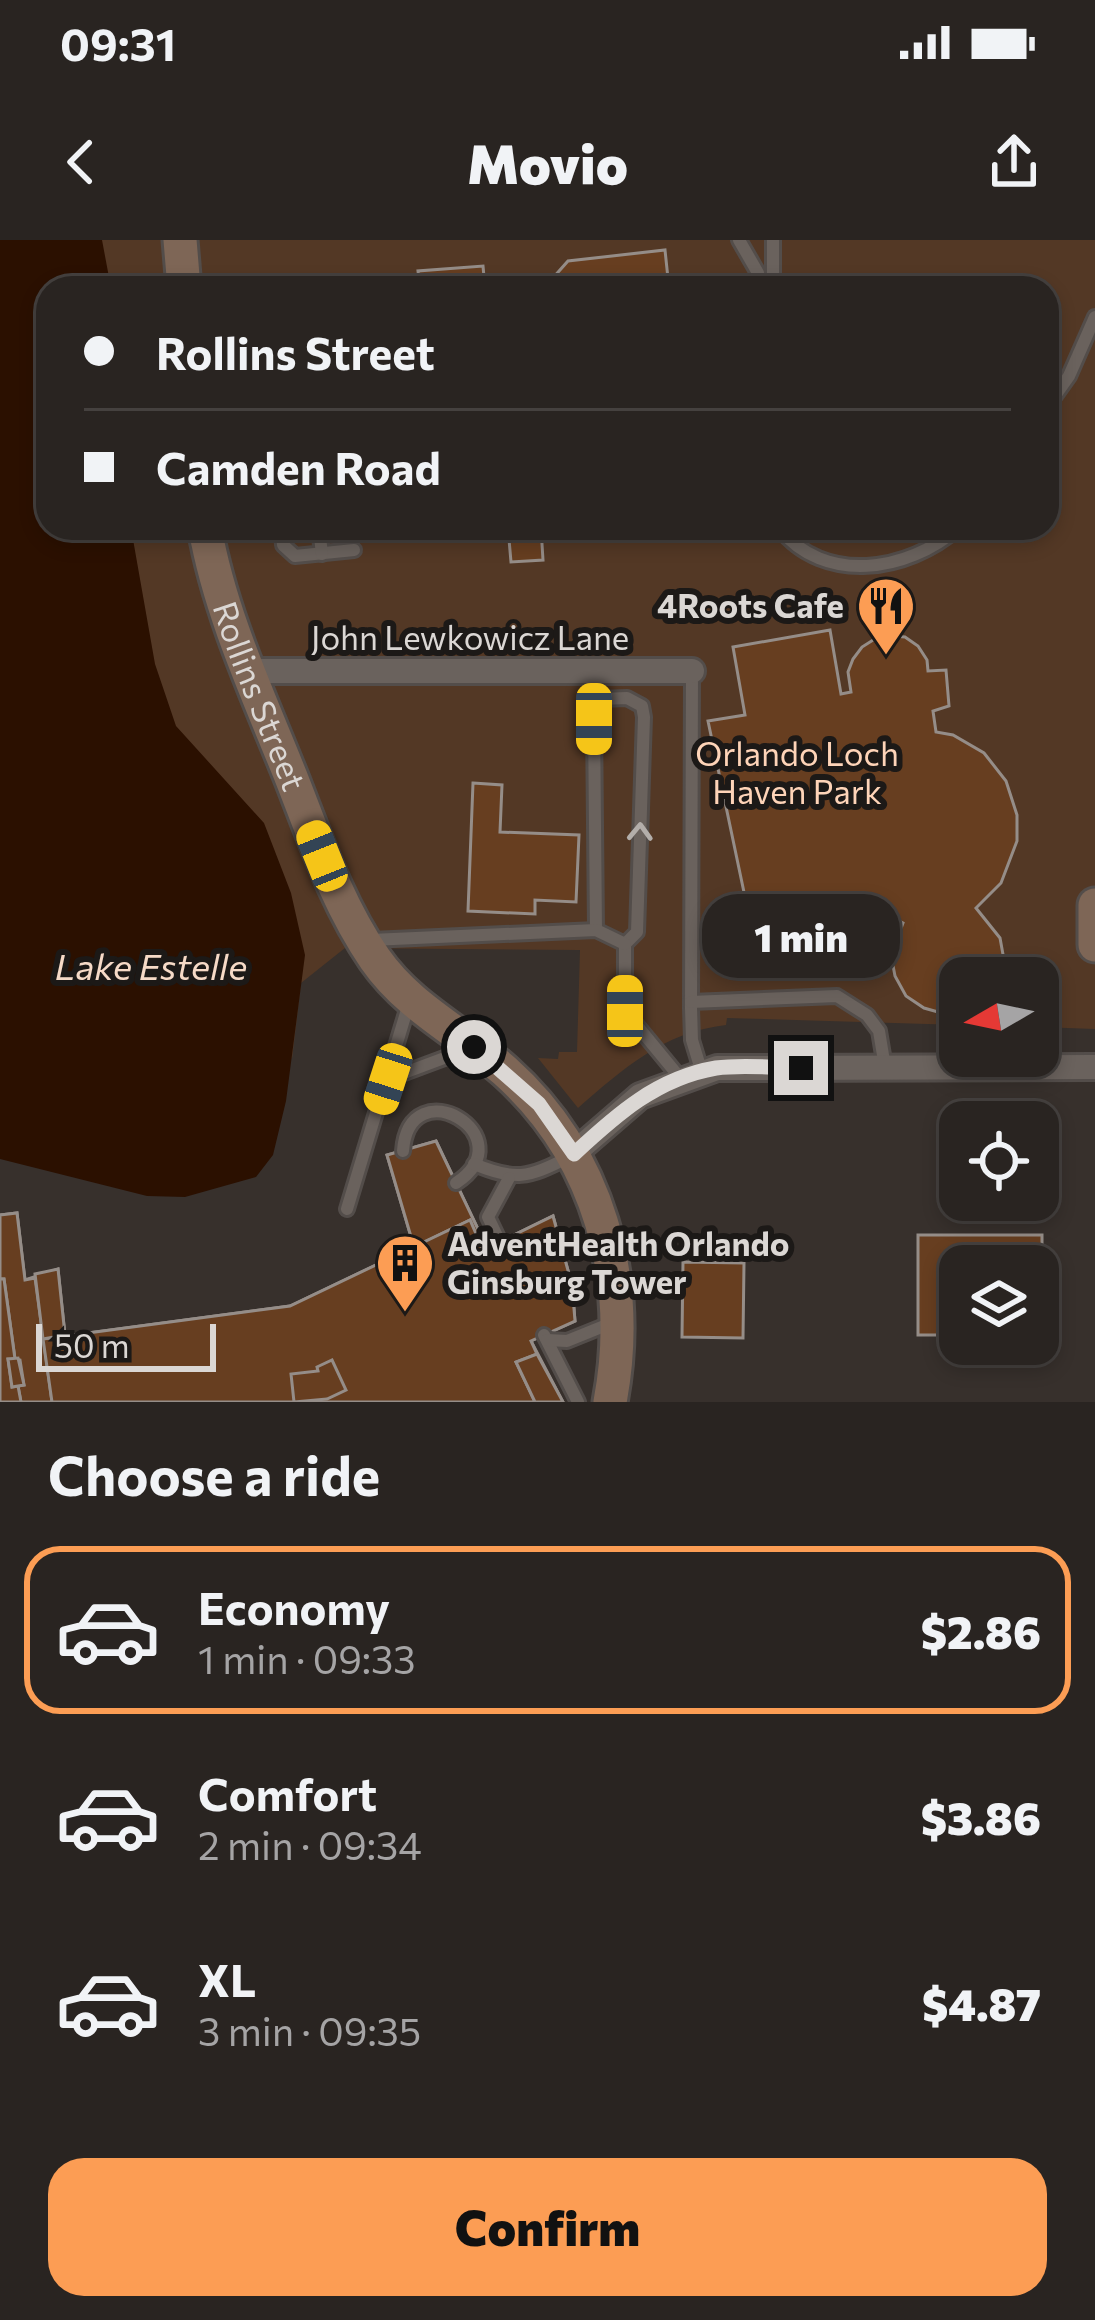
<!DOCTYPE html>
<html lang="en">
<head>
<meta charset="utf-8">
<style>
  :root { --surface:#292421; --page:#312c2a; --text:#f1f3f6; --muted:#a5a4a5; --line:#45413f; --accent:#fc9d54 }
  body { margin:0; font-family:Commissioner,sans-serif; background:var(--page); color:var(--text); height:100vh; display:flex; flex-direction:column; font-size:45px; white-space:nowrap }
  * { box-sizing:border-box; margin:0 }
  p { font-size:39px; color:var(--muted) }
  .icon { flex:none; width:66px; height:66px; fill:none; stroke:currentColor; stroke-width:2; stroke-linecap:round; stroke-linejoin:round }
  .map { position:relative; height:1162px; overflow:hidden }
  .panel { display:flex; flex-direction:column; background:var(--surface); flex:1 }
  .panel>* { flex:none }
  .guide { position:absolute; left:36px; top:36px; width:1023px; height:264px; border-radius:36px; box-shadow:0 6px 18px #0003,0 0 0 3px var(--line); display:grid; align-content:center; height:264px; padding:0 48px; background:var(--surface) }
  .needle { width:78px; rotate:261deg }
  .fabs { position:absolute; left:939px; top:717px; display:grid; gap:24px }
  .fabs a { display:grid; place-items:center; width:120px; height:120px; border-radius:24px; background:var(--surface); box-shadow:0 6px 18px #0003,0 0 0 3px var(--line); font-size:60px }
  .scale { position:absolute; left:36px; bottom:30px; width:180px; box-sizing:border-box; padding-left:12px; border:6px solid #dbd7d4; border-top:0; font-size:33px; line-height:42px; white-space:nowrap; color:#dbd7d4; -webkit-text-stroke:9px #1c1917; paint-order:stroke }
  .end { position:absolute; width:54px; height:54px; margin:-27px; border:15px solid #dbd7d4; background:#111; box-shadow:0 0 0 6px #111 }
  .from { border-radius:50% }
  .bubble { position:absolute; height:84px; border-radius:36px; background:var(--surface); box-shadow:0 6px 18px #0003,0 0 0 3px var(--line); font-size:39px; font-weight:800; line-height:84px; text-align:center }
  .car { position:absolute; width:36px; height:72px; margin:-36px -18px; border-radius:15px; box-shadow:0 0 9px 3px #0007; background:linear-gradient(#f5c518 24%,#345 0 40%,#f5c518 0 76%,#345 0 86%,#f5c518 0) }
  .guide b { display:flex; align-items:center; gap:42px; height:114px; font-size:45px }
  .guide b+b { border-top:3px solid var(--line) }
  .guide i { width:30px; height:30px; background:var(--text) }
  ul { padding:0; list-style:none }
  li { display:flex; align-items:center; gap:36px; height:168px; margin:0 24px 18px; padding:0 24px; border:6px solid transparent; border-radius:36px }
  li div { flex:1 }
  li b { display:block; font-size:45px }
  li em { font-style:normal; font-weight:800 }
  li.on { border-color:var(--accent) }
  li>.icon { width:108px; height:108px; stroke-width:1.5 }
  h2 { padding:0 48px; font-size:54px; line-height:144px }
  .action { display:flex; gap:24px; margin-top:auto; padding:24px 48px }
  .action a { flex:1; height:138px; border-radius:36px; background:var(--accent); color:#111; font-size:48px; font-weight:800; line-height:138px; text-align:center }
  .status { display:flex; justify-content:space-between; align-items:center; height:84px; padding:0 60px; background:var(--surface); direction:ltr }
  .status svg { height:33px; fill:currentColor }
  header { display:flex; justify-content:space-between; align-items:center; height:156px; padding:0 48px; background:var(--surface); font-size:54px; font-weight:800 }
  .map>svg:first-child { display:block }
  .green { fill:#533825 }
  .water { fill:#2b1000 }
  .building { fill:#673e20; stroke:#958d88; stroke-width:3; fill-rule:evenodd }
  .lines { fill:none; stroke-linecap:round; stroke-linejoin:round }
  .lane-casing { stroke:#534d4a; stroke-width:18 }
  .street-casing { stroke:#534d4a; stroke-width:30 }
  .secondary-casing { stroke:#534d4a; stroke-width:39 }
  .lane { stroke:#6a625d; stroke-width:12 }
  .street { stroke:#6a625d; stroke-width:24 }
  .secondary { stroke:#7e6656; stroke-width:33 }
  .oneway { stroke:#b3aeaa }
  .route { stroke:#dbd7d4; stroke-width:15 }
  .labels { text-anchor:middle; stroke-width:12; stroke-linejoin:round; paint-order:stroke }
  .poi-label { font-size:33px; font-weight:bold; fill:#dbd7d4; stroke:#1c1917; text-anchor:end }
  .street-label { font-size:33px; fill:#dbd7d4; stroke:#1c1917 }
  .park-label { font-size:33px; fill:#fed4b8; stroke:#1c1917 }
  .water-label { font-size:36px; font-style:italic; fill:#f6dac7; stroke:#1c1917 }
</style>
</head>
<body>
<div class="status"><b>09:31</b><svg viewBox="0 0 49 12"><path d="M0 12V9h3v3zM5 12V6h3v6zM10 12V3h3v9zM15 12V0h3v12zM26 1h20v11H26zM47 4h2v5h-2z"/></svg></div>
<header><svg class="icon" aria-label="back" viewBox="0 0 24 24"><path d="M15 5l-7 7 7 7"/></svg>Movio<svg class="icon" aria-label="share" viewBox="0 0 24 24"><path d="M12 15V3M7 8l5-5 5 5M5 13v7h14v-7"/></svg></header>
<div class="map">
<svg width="1095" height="1162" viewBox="0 0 1095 1162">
  <rect width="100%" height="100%" fill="#37302c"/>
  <!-- green -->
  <path class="green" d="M34,0H1095V789L1038,787V738H960V785L727,778L726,785C664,792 624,828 578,868L538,818L558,819L559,812H577L580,710L345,708L301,743L292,819L70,288H1047V48H48Z"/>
  <!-- water -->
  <polygon class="water" points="0,0 102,0 111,48 48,48 48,288 131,288 155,424 176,486 264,583 291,653 305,715 286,861 273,915 256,937 185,957 147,956 0,919"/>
  <!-- building -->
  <g class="building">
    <polygon points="665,10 669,48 544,48 568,21"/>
    <polygon points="483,26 485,48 420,48 418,31"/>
    <polygon points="508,288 541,288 543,320 511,322"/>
    <polygon points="830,390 841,454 851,452 848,432 853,419 862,407 881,395 905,397 918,406 927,420 928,431 946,430 949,466 933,471 936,492 953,495 984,513 1006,541 1017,575 1017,601 1001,643 976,668 1000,698 1004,720 999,738 960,738 960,771 945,774 924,768 906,756 895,736 891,715 903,683 880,671 865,674 867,686 793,699 788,669 749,676 708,481 745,475 733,407"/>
    <polygon points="473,543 502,545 500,592 579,595 576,662 535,660 535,674 468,671"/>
    <path d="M436,901L487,1008L553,976L572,1045L575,1081L531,1101L563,1162H416L505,1119L454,1016L398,1051L298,1092L192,1112H104L108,1145L101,1147L103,1162H0V975L17,973L25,1040L58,1029L65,1095L43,1099L290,1066L414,1007L387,915ZM502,1073H512L519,1079V1092L513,1099L504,1100L494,1093V1078Z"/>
    <polygon points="436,901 487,1008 483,1010 470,980 414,1007 387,915"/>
    <polygon points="17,973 25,1040 35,1038 52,1162 21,1162 18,1146 24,1145 20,1120 15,1119 4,1039 0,1039 0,975"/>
    <polygon points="553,976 572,1045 575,1081 531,1101 537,1114 516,1122 535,1162 52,1162 43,1099 290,1066 470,980 483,1010"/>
    <polygon points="918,995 1042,995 1042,1094 1038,1094 1038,1026 960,1026 960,1095 918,1095"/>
    <polygon points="683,1022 744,1023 743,1098 682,1097"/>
    <polygon points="58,1029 65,1095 43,1099 35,1034"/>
    <polygon points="0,1039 4,1039 15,1119 8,1119 12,1147 18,1146 21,1162 0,1162"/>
    <polygon points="537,1114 563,1162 535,1162 516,1122"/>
    <polygon points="18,1118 24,1145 12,1147 8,1119"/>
    <polygon points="332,1120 346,1150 327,1159 294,1162 291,1134 318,1131 317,1127"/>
  </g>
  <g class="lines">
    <!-- lane casing -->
    <g class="lane-casing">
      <g id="lane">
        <polyline points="739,0 758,33 761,48"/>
        <polyline points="773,0 773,48"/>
        <polyline points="1047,167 1069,136 1095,77"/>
        <polyline points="282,288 283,305 295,316 354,310"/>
        <polyline points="319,288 322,314"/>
        <path d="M779,288C824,345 908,332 958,288"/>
        <polyline points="692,431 691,768 692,800 702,833"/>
        <polyline points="596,690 594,479 601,459 627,458 642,466 644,477 637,692 625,704 625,771 681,839"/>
        <polyline points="371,700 596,690 625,704"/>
        <polyline points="691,762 837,756 867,775 879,791 885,827"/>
        <polyline points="388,839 471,808"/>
        <path d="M403,911C409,827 527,896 456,943"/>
        <path d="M474,924C515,941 528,938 567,918"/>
        <polyline points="347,969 409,763"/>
        <polyline points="500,1002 488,977 509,938"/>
        <polyline points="544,1095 578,1162"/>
        <polyline points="547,1100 567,1101 614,1082"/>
      </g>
    </g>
    <!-- street casing -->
    <g class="street-casing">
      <g id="street">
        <polyline points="248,431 692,431"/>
        <polyline points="573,914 640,856 717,828 1095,827"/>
      </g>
    </g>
    <!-- secondary casing -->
    <g class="secondary-casing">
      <g id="secondary">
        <polyline points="180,0 184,48"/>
        <path id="s1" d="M205,288C220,374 259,457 291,537C315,598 337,664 375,719C409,768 461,792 505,831C599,915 633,1040 610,1162"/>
        <polyline points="1095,665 1095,705"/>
      </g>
    </g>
    <!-- lane -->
    <use href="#lane" class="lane"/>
    <!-- street -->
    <use href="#street" class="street"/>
    <!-- secondary -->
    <use href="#secondary" class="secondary"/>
  </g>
  <!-- one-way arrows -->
  <defs><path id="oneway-chevron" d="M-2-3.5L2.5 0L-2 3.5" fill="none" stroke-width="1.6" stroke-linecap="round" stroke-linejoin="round" transform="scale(3)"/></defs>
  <use class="oneway" href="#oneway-chevron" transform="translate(640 592) rotate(-88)"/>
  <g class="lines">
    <!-- route -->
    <path class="route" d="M474,807L539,864L574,914C616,875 657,838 716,828C743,824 774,828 801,828"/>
  </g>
  <!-- icons -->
  <defs>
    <g id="restaurant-pin" transform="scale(3)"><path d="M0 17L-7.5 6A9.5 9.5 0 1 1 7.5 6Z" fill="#fc9d54" stroke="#1c1917"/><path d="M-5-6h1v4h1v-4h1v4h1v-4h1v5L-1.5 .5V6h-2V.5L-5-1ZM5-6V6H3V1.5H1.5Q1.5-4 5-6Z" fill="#111"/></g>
    <g id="building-pin" transform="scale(3)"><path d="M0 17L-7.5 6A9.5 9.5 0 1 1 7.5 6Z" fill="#fc9d54" stroke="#1c1917"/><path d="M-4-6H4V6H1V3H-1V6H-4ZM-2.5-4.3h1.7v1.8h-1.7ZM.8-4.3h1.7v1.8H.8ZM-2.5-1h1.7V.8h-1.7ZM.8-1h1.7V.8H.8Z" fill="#111"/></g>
  </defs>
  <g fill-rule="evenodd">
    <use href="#restaurant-pin" x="886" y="366"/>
    <use href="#building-pin" x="405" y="1023"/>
  </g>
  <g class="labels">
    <!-- poi labels -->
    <g class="poi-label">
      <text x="844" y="378">4Roots Cafe</text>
      <text x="447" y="1016" text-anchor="start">AdventHealth Orlando<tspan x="447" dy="38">Ginsburg Tower</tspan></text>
    </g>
    <!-- street labels -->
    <g class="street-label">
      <text x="470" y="410">John Lewkowicz Lane</text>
      <text dy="12" stroke="none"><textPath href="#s1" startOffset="177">Rollins Street</textPath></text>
    </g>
    <!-- park labels -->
    <g class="park-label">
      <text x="797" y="526">Orlando Loch<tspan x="797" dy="38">Haven Park</tspan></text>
    </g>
    <!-- water labels -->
    <g class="water-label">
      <text x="151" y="740">Lake Estelle</text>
    </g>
  </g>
</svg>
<div class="fabs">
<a><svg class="needle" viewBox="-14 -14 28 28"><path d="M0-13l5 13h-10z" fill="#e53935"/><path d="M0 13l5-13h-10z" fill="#a5a4a5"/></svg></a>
<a><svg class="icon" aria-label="locate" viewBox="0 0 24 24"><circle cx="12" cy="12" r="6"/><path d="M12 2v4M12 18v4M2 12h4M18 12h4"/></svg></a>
<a><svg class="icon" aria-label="layers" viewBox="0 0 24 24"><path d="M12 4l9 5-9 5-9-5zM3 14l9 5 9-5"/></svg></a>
</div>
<div class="scale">50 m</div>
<i class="end from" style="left:474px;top:807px"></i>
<i class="end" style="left:801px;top:828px"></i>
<div class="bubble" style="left:702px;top:654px;width:198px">1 min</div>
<i class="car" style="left:594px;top:479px;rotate:180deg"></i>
<i class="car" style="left:322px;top:616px;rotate:338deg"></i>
<i class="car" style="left:625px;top:771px;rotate:0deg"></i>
<i class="car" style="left:388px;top:839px;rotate:198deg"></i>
<div class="guide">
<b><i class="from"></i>Rollins Street</b>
<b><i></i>Camden Road</b>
</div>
</div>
<section class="panel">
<h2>Choose a ride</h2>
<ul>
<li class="on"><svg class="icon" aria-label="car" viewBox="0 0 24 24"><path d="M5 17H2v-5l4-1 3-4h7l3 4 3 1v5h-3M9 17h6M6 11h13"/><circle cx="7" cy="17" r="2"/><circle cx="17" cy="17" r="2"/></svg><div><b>Economy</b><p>1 min · 09:33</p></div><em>$2.86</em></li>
<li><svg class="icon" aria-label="car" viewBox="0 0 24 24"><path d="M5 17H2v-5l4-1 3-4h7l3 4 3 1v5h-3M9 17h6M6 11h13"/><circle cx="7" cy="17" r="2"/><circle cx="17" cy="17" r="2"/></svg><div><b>Comfort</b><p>2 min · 09:34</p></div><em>$3.86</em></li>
<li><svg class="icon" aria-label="car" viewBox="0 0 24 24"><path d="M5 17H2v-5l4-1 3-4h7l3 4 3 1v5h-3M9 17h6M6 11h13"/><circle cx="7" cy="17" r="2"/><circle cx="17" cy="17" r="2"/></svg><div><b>XL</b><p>3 min · 09:35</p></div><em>$4.87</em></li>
</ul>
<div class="action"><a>Confirm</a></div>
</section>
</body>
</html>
